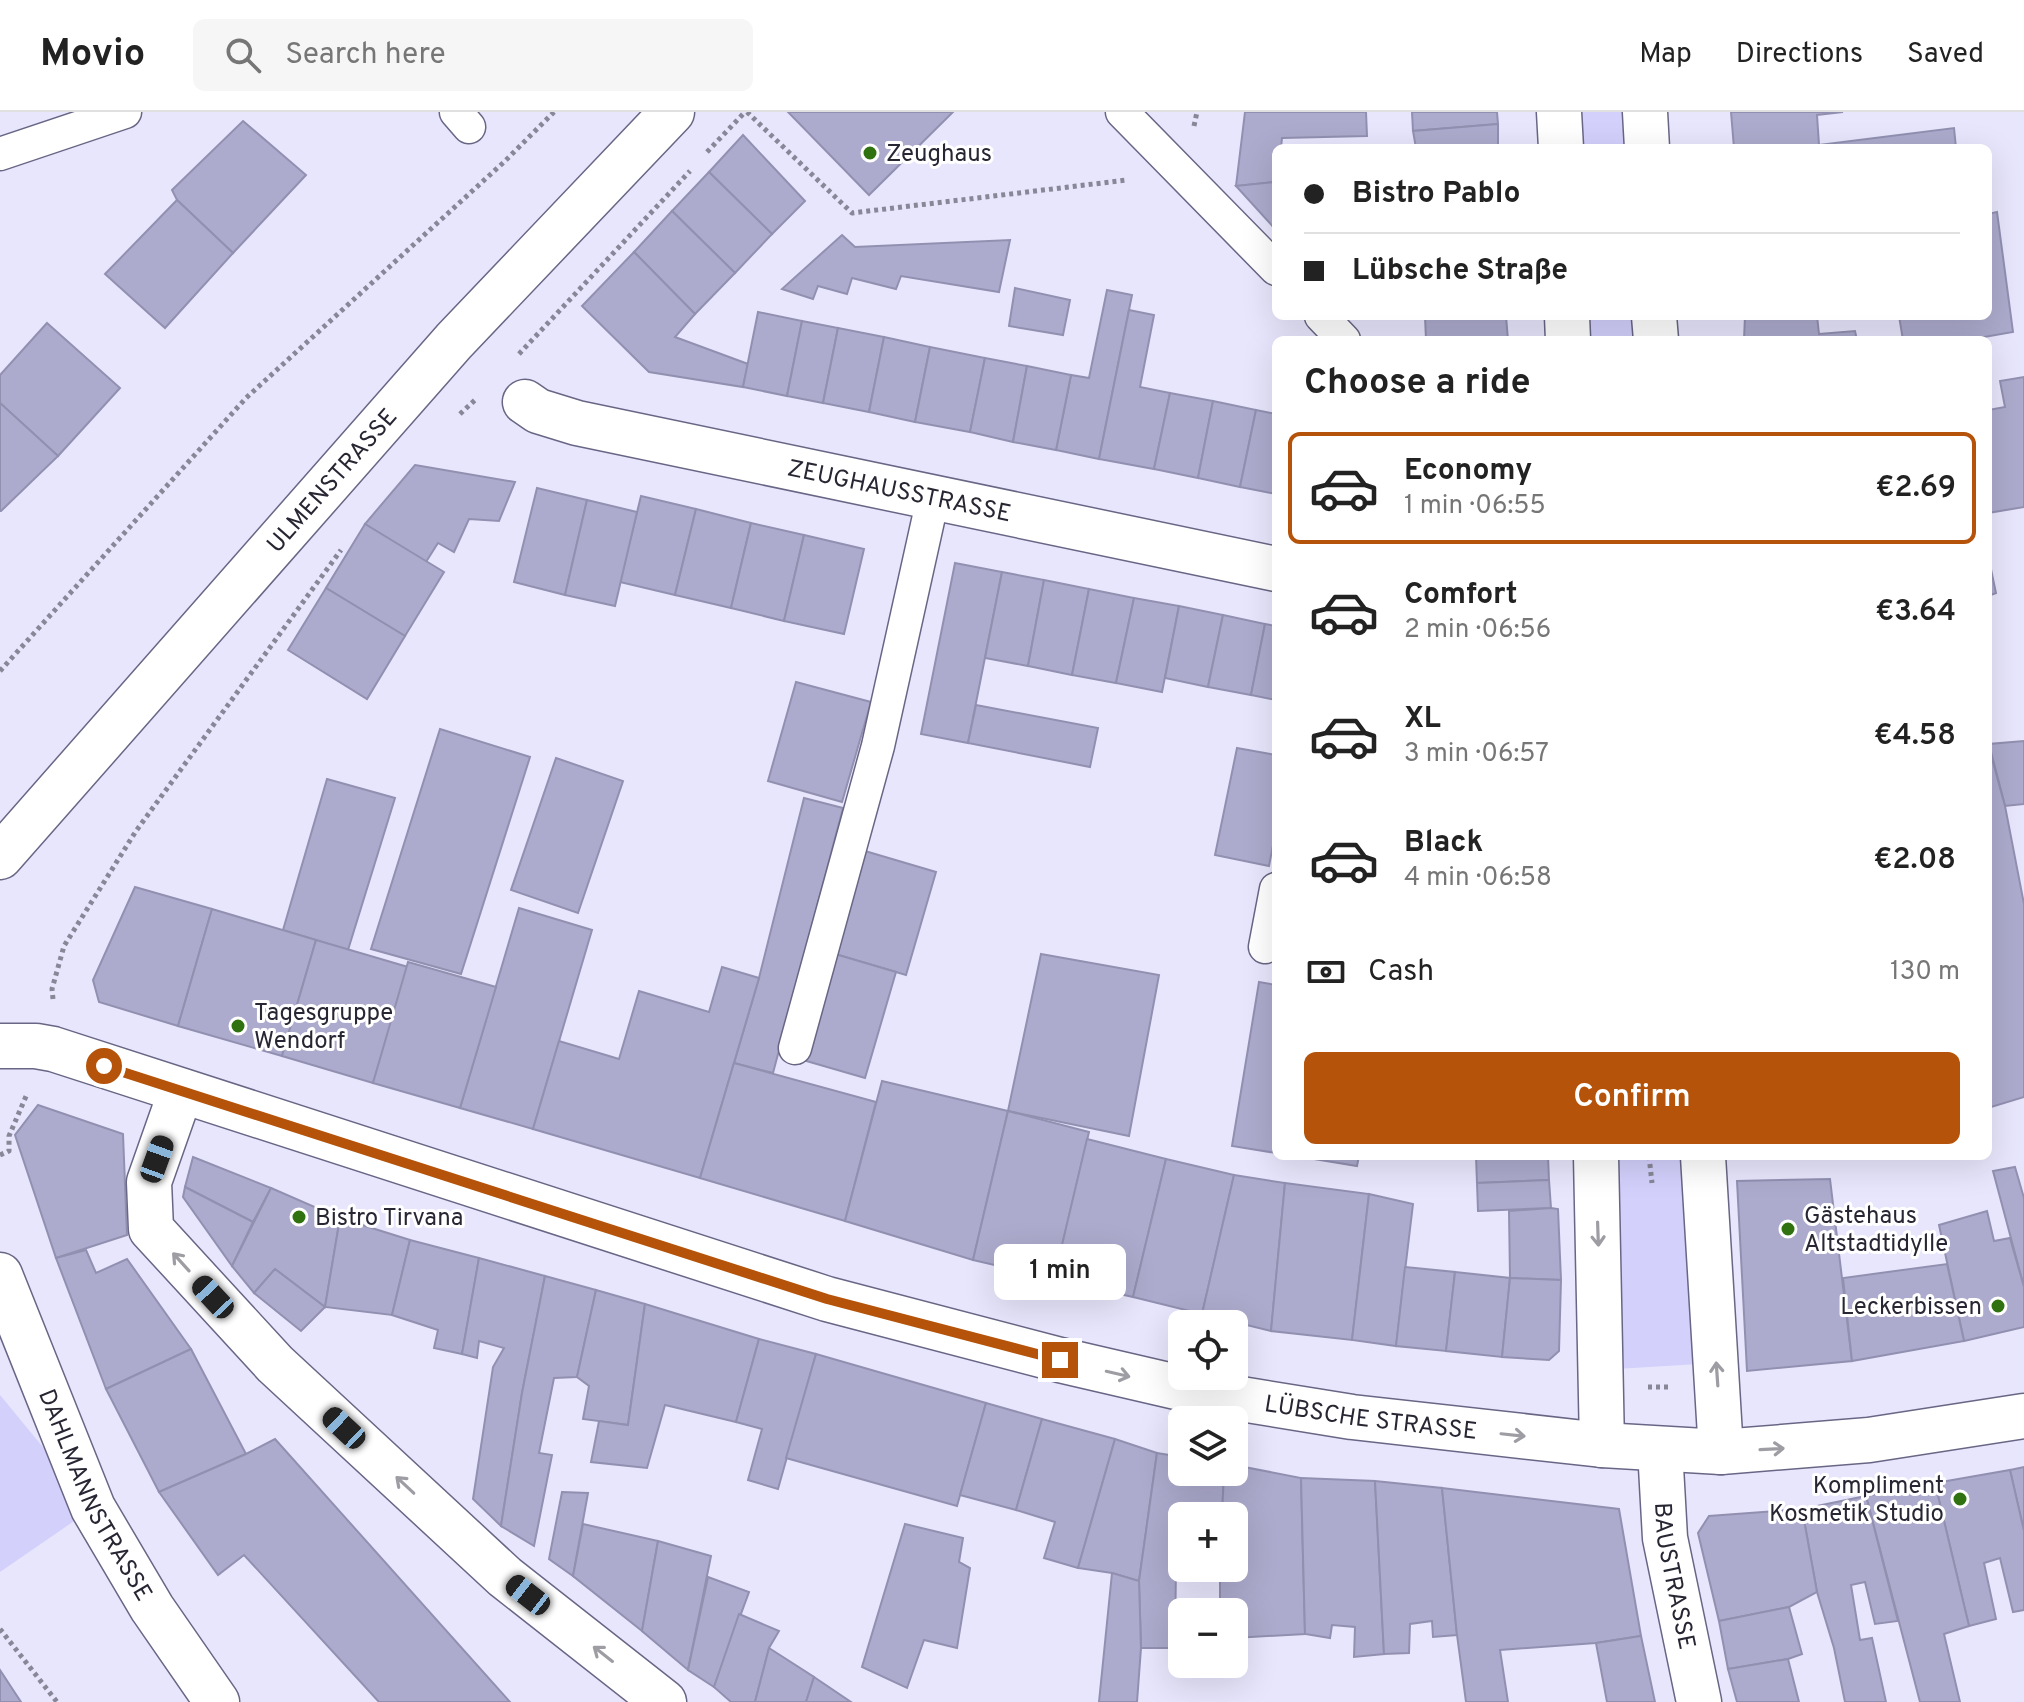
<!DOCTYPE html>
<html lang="en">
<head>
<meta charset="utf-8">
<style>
  :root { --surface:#fff; --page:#f6f6f6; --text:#222; --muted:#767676; --line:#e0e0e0; --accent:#b45309 }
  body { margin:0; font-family:Overpass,sans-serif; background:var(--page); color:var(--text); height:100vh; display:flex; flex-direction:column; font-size:30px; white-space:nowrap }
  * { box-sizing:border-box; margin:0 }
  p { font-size:26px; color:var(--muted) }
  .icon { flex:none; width:44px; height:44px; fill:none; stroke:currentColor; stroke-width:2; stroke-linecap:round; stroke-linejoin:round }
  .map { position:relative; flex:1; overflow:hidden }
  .drawer { position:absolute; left:1272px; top:224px; width:720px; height:824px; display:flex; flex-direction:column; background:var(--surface); border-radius:12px; box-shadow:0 8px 32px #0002 }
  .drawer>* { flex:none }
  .hud { position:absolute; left:1272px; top:32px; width:720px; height:176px; border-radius:12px; box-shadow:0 8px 32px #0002; display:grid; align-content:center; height:176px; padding:0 32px; background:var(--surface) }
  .controls { position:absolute; left:1168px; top:1198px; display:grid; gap:16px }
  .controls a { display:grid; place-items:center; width:80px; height:80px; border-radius:12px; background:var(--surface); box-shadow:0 8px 32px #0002; font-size:40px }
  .end { position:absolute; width:36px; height:36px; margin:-18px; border:10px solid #b45309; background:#fff; box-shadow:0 0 0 4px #fff }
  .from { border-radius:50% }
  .bubble { position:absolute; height:56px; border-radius:12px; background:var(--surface); box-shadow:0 8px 32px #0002; font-size:26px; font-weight:600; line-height:56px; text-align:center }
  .car { position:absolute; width:24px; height:48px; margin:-24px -12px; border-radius:10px; box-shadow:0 0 6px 2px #0007; background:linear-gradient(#222 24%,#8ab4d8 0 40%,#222 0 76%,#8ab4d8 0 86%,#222 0) }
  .hud b { display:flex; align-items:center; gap:28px; height:76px; font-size:30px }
  .hud b+b { border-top:2px solid var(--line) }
  .hud i { width:20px; height:20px; background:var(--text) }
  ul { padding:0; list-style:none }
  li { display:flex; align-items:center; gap:24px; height:112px; margin:0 16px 12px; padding:0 16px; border:4px solid transparent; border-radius:12px }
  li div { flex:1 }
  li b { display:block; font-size:30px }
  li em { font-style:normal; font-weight:600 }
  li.on { border-color:var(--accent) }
  li>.icon { width:72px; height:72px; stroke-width:1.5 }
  h2 { padding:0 32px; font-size:36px; line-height:96px }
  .pay { display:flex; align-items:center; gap:20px; height:88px; padding:0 32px; font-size:30px }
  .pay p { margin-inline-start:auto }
  .cta { display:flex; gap:16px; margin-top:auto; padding:16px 32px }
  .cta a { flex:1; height:92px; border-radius:12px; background:var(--accent); color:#fff; font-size:32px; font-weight:600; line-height:92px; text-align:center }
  header { display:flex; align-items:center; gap:48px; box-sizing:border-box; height:112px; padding:0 40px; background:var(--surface); border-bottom:2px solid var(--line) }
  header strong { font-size:38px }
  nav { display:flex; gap:44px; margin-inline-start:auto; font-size:28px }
  .search { width:560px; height:72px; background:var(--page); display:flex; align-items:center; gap:20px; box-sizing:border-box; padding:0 28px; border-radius:12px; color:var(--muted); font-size:30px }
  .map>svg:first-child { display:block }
  .green { fill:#d3d0fc }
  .building { fill:#adabcd; stroke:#9290b1; stroke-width:2 }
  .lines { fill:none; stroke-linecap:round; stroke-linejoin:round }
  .service-casing { stroke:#686685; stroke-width:35 }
  .minor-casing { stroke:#686685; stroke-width:47 }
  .tertiary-casing { stroke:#686685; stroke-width:47 }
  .path { stroke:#888798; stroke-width:5; stroke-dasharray:4 4; stroke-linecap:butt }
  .service { stroke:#fff; stroke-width:32 }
  .minor { stroke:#fff; stroke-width:44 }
  .tertiary { stroke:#fff; stroke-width:44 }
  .oneway { stroke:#9e9da3 }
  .route { stroke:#b45309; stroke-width:10 }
  .poi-dot { fill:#2f720f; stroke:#fff; stroke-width:3 }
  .labels { text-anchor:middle; stroke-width:6; stroke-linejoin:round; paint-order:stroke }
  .poi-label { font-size:24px; fill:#272633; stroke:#fff; text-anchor:start }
  .street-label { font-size:24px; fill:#272633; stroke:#fff }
</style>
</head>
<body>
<header>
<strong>Movio</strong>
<div class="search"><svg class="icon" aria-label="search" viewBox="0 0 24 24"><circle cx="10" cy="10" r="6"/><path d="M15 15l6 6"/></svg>Search here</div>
<nav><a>Map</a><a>Directions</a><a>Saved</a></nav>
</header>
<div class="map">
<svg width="2024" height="1590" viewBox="0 0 2024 1590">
  <rect width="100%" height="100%" fill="#e8e6fc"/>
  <!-- green -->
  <g class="green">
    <polygon points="1571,0 1627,0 1629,36 1572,36"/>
    <polygon points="1578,204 1638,204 1640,228 1579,228"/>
    <polygon points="1608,1044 1687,1044 1699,1252 1616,1257"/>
    <polygon points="0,1283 93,1396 0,1460"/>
  </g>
  <!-- building -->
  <g class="building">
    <polygon points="788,0 953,0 869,83"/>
    <polygon points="1245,0 1366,0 1367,24 1282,26 1281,36 1276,36 1275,70 1236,74"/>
    <polygon points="1412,0 1497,0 1498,12 1413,19"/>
    <polygon points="1731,0 1843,0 1817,3 1819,33 1798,36 1734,36"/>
    <polygon points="243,9 306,63 233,141 177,88 172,78"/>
    <polygon points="1498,12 1498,36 1416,36 1413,19"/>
    <polygon points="1954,16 1956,36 1798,36 1819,33"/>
    <polygon points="743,23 805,89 772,122 709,60"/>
    <polygon points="709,60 772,122 735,161 672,99"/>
    <polygon points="1275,70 1276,70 1276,118 1236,74"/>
    <polygon points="177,88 233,141 165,216 105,162"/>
    <polygon points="672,99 735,161 695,202 634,140"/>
    <polygon points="1997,100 2013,220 1967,228 1903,228 1899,204 1988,204 1988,102"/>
    <polygon points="842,123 855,135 1010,128 999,180 901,164 896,177 852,166 847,182 818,174 813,187 782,177"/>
    <polygon points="634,140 695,202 675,225 748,252 743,275 649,260 582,194"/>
    <polygon points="1015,176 1070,188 1063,223 1009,214"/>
    <polygon points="1107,178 1132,183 1099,347 1056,338 1071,263 1089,266"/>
    <polygon points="1129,198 1154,203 1140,275 1170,281 1154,357 1099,347"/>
    <polygon points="758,200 802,209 787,284 743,275"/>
    <polygon points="1425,204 1506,204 1508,228 1426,228"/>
    <polygon points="1745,204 1817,204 1819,222 1855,219 1857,228 1744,228"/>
    <polygon points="802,209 838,216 823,291 787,284"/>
    <polygon points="47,211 120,276 58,344 0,291 0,263"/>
    <polygon points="838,216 884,225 869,300 823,291"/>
    <polygon points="884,225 930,235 915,310 869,300"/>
    <polygon points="930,235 985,246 970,320 915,310"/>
    <polygon points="985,246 1027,254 1013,330 970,320"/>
    <polygon points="1027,254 1071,263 1056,338 1013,330"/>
    <polygon points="2024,265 2024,395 1988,401 1988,298 2005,295 2000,269"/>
    <polygon points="1170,281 1213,289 1198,366 1154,357"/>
    <polygon points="1213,289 1256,298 1240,375 1198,366"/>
    <polygon points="0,291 58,344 1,399 0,399"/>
    <polygon points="1256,298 1276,302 1276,382 1240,375"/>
    <polygon points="415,353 515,370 499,409 469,407 454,440 438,431 426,450 365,412"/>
    <polygon points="537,376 587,388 565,483 514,470"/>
    <polygon points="641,384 696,397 675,483 620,470"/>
    <polygon points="587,388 637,400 615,494 565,483"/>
    <polygon points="696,397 751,411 731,496 675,483"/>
    <polygon points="751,411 804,423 784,509 731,496"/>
    <polygon points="365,412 444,460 405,524 326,476"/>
    <polygon points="804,423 864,437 844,522 784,509"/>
    <polygon points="1988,443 1996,481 1988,484"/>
    <polygon points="955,451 1002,460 968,631 921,622"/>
    <polygon points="1002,460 1044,468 1028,554 985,546"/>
    <polygon points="1044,468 1089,477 1072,563 1028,554"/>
    <polygon points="326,476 405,524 367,587 288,538"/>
    <polygon points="1089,477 1134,486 1116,571 1072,563"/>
    <polygon points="1134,486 1179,494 1162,580 1116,571"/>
    <polygon points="1179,494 1223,503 1208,575 1165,566"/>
    <polygon points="1223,503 1265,512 1251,583 1208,575"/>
    <polygon points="1265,512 1276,514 1276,588 1251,583"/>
    <polygon points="796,570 871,590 842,690 768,669"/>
    <polygon points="976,593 1098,616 1090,655 968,631"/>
    <polygon points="440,617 530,645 461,862 371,837"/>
    <polygon points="2024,629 2024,692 2005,694 1989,632"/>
    <polygon points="1988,632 2005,694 2024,792 2024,985 1988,996"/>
    <polygon points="1237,636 1276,643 1276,718 1269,754 1215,743"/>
    <polygon points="556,646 623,669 578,801 511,778"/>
    <polygon points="327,667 395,686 348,838 283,818"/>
    <polygon points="804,686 843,696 773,961 734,951 759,866"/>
    <polygon points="865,739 936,760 906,863 835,842"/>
    <polygon points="135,775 212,797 178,914 99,890 93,868"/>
    <polygon points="519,796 592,818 533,1017 460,996"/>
    <polygon points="212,797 316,828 282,944 178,914"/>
    <polygon points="316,828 408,855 373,971 282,944"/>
    <polygon points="835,842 896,860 865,966 803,948"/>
    <polygon points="1041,842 1159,863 1129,1024 1008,999"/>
    <polygon points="408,850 496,875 460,996 373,971"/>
    <polygon points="722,855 759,866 700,1066 533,1017 559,929 619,947 639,879 709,900"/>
    <polygon points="1259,870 1276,873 1276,1041 1232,1034"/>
    <polygon points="734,951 876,990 845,1109 700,1066"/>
    <polygon points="882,969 1008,999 973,1148 845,1109"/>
    <polygon points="38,993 123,1022 127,1123 56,1146 15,1023"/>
    <polygon points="1008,999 1089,1020 1054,1167 973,1148"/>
    <polygon points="1087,1027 1166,1047 1133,1185 1054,1167"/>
    <polygon points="1296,1044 1359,1044 1357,1054"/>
    <polygon points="1476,1044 1548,1044 1549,1068 1477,1071"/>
    <polygon points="193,1045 271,1076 253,1110 185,1075"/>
    <polygon points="1166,1047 1234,1063 1202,1202 1133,1185"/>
    <polygon points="2015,1055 2024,1086 2024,1175 1993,1059"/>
    <polygon points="1234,1063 1285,1071 1271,1219 1202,1202"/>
    <polygon points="1830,1067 1852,1249 1747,1259 1737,1069"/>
    <polygon points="1549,1068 1551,1096 1478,1099 1477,1071"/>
    <polygon points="1285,1071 1369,1082 1352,1228 1271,1219"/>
    <polygon points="185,1075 253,1110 232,1154 183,1085"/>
    <polygon points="271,1076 340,1106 325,1195 275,1157 254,1181 232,1154"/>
    <polygon points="1369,1082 1413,1092 1396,1234 1352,1228"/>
    <polygon points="1551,1096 1558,1097 1561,1168 1510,1166 1509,1099"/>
    <polygon points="1987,1099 1994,1129 2010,1126 2024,1175 2024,1215 1964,1229 1939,1113"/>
    <polygon points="340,1106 410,1128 392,1203 325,1195"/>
    <polygon points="410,1128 479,1146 462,1242 434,1236 438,1218 392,1203"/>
    <polygon points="86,1138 96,1161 127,1147 191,1237 106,1277 56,1146"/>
    <polygon points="479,1146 545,1164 522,1281 501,1414 473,1387 493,1255 504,1236 479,1229 477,1246 462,1242"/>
    <polygon points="1947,1152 1964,1229 1852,1249 1843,1166"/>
    <polygon points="1405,1155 1455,1160 1446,1239 1396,1234"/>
    <polygon points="275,1157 325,1195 301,1219 254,1181"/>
    <polygon points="1455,1160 1510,1166 1502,1245 1446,1239"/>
    <polygon points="545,1164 596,1178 577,1265 554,1266 539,1341 552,1343 534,1434 501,1414 522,1281"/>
    <polygon points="1510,1166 1561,1168 1559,1239 1549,1248 1502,1245"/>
    <polygon points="596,1178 645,1192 628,1313 583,1307 589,1274 577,1265"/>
    <polygon points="645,1192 759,1227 736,1310 665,1293 647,1356 591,1350 599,1309 628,1313"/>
    <polygon points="759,1227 816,1242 778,1377 748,1368 762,1317 736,1310"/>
    <polygon points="191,1237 246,1342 159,1380 106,1277"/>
    <polygon points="816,1242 986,1291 957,1394 786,1346"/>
    <polygon points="986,1291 1042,1307 1016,1398 960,1383"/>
    <polygon points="1042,1307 1115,1327 1078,1456 1044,1446 1055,1410 1016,1398"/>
    <polygon points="275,1327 510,1590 379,1590 244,1443 218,1463 159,1380 246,1342"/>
    <polygon points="1115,1327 1157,1341 1139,1469 1112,1461 1078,1456"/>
    <polygon points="1157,1341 1182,1345 1182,1360 1224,1360 1222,1404 1182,1404 1182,1452 1176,1452 1175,1536 1141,1536 1139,1469"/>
    <polygon points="1234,1353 1301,1366 1305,1522 1234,1526 1234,1500 1220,1500 1220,1456 1234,1456 1234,1404 1222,1404 1224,1360 1234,1360"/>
    <polygon points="2024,1355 2024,1419 2010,1358"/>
    <polygon points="2010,1358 2024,1419 2024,1498 2013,1500 2000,1446 1984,1451 1996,1507 1969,1514 1935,1371"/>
    <polygon points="1301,1366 1375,1369 1384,1542 1354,1545 1355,1515 1332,1513 1330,1526 1305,1522"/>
    <polygon points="1375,1369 1442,1376 1457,1523 1433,1525 1432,1509 1410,1512 1409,1541 1384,1542"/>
    <polygon points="1935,1371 1969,1514 1944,1522 1960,1590 1920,1590 1866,1384"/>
    <polygon points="1442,1376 1619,1397 1641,1524 1596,1531 1500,1538 1508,1590 1466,1590 1457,1523"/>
    <polygon points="562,1380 588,1381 573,1464 549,1447"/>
    <polygon points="1866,1384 1898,1509 1875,1512 1865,1470 1851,1473 1860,1528 1872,1526 1886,1590 1845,1590 1834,1536 1817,1480 1802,1397"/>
    <polygon points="1802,1397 1817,1480 1789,1495 1719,1509 1698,1421 1709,1404"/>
    <polygon points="583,1412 658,1429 642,1519 573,1464"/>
    <polygon points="905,1412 963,1426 959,1450 970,1456 957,1536 924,1528 907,1576 862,1555"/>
    <polygon points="658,1429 711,1444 688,1558 642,1519"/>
    <polygon points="1112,1461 1139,1469 1141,1536 1137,1590 1099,1590"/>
    <polygon points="708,1465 749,1480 714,1575 688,1558"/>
    <polygon points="1789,1495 1802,1542 1788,1547 1728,1557 1719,1509"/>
    <polygon points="739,1502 779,1519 769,1536 755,1590 731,1590 714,1575"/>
    <polygon points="1641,1524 1655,1590 1607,1590 1596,1531"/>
    <polygon points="769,1536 814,1565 806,1590 755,1590"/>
    <polygon points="1788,1547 1799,1590 1737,1590 1728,1557"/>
    <polygon points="0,1558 21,1590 0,1590"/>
    <polygon points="814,1565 851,1590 806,1590"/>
  </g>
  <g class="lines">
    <!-- service casing -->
    <g class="service-casing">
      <g id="service">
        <polyline points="456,0 469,15"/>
        <polyline points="1122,0 1276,157"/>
        <polyline points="0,42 125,0"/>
        <polyline points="1321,204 1344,228"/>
        <polyline points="1265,835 1276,777"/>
        <polyline points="795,936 878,634 933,386"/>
      </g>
    </g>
    <!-- minor casing -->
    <g class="minor-casing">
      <g id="minor">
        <polyline points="1559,0 1561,36"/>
        <polyline points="1645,0 1647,36"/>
        <polyline points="1567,204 1568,228"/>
        <polyline points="1654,204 1656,228"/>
        <path id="s1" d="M525,290L538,299L577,311L1276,457"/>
        <path id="s2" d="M0,934H36L53,937L827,1187L1060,1248L1198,1280L1352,1305L1602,1333L1721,1340L1869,1328L2024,1304"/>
        <polyline points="181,979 149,1070 151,1117 275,1252 505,1465 664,1590"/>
        <polyline points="1596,1044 1602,1333"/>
        <polyline points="1703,1044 1721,1340"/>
        <path id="s3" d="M1660,1337L1665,1426L1699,1590"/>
      </g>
    </g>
    <!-- tertiary casing -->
    <g class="tertiary-casing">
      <g id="tertiary">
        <path id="s4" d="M0,745L454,229L672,0"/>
        <path id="s5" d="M0,1163L93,1396L152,1496L217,1590"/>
      </g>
    </g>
    <!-- path -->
    <g class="path">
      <polyline points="747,0 852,101 1127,68"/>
      <polyline points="1194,14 1197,0"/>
      <polyline points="707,40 745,0"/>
      <polyline points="519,242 690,59"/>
      <polyline points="460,302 476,287"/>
      <polyline points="0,559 246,286 504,50 554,0"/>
      <polyline points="53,887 52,877 64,834 136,719 341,438"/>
      <polyline points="0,1043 9,1039 9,1024 27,982"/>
      <polyline points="1649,1044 1652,1071"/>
      <polyline points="1648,1275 1670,1275"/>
      <polyline points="0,1517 57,1590"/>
    </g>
    <!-- service -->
    <use href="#service" class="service"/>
    <!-- minor -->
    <use href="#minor" class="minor"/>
    <!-- tertiary -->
    <use href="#tertiary" class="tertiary"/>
  </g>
  <!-- one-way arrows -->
  <defs><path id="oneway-shaft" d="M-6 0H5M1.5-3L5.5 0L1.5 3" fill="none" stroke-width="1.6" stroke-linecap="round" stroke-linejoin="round" transform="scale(2)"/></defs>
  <g class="oneway">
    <use href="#oneway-shaft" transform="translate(1598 1122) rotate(88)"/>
    <use href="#oneway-shaft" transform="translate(181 1150) rotate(-132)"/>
    <use href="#oneway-shaft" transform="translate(1118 1262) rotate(13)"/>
    <use href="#oneway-shaft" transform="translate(1717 1262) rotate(-94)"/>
    <use href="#oneway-shaft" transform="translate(1513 1323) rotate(6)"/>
    <use href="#oneway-shaft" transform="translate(1772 1337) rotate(-3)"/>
    <use href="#oneway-shaft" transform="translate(405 1373) rotate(-137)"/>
    <use href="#oneway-shaft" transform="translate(603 1542) rotate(-142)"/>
  </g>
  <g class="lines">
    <!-- route -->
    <polyline class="route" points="104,954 827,1187 1060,1248"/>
  </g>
  <!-- markers -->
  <g class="poi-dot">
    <circle cx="870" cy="41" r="8"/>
    <circle cx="238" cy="914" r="8"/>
    <circle cx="299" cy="1105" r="8"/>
    <circle cx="1788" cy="1117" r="8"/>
    <circle cx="1998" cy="1194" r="8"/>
    <circle cx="1960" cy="1387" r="8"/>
  </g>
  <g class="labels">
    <!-- poi labels -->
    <g class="poi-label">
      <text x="886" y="49">Zeughaus</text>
      <text x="254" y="908">Tagesgruppe<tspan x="254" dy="28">Wendorf</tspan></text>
      <text x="1804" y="1111">Gästehaus<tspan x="1804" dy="28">Altstadtidylle</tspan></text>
      <text x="315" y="1113">Bistro Tirvana</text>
      <text x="1982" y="1202" text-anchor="end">Leckerbissen</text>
      <text x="1944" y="1381" text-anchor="end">Kompliment<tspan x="1944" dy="28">Kosmetik Studio</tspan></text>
    </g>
    <!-- street labels -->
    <g class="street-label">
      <text dy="8" stroke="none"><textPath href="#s4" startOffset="502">ULMENSTRASSE</textPath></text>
      <text dy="8" stroke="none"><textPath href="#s1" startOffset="386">ZEUGHAUSSTRASSE</textPath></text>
      <text dy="8" stroke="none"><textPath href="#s2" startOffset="1424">LÜBSCHE STRASSE</textPath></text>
      <text dy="8" stroke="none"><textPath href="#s5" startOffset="240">DAHLMANNSTRASSE</textPath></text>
      <text dy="8" stroke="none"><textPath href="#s3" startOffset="128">BAUSTRASSE</textPath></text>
    </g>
  </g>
</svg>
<div class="controls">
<a><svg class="icon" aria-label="locate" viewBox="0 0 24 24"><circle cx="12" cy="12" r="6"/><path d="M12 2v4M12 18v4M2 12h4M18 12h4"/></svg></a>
<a><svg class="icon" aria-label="layers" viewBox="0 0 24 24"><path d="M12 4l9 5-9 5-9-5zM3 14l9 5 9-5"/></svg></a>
<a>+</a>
<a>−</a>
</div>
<i class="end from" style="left:104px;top:954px"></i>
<i class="end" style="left:1060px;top:1248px"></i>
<div class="bubble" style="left:994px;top:1132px;width:132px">1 min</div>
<i class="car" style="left:157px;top:1047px;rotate:20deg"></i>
<i class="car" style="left:213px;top:1185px;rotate:317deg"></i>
<i class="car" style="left:344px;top:1316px;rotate:313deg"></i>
<i class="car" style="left:528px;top:1483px;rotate:308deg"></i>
<div class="hud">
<b><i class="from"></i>Bistro Pablo</b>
<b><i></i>Lübsche Straße</b>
</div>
<section class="drawer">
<h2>Choose a ride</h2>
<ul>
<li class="on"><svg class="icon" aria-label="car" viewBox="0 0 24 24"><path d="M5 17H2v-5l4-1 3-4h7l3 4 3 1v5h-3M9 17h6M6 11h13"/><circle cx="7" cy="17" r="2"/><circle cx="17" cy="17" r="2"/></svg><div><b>Economy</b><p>1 min · 06:55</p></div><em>€2.69</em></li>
<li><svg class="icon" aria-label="car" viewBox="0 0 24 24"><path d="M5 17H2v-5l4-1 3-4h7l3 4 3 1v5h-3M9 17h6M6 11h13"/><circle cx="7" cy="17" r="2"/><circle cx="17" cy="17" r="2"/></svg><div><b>Comfort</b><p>2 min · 06:56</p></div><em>€3.64</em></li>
<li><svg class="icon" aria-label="car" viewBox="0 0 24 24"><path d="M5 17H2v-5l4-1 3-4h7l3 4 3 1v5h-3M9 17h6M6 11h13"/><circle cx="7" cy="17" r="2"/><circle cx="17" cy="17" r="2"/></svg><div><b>XL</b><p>3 min · 06:57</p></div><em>€4.58</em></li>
<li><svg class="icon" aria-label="car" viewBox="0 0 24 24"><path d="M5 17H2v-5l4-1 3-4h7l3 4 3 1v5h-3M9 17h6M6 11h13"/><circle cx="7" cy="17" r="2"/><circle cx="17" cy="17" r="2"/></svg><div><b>Black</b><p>4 min · 06:58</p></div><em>€2.08</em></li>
</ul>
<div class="pay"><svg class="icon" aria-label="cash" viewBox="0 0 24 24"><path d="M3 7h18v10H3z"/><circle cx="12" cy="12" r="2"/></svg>Cash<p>130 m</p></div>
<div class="cta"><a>Confirm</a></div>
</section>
</div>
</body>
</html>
